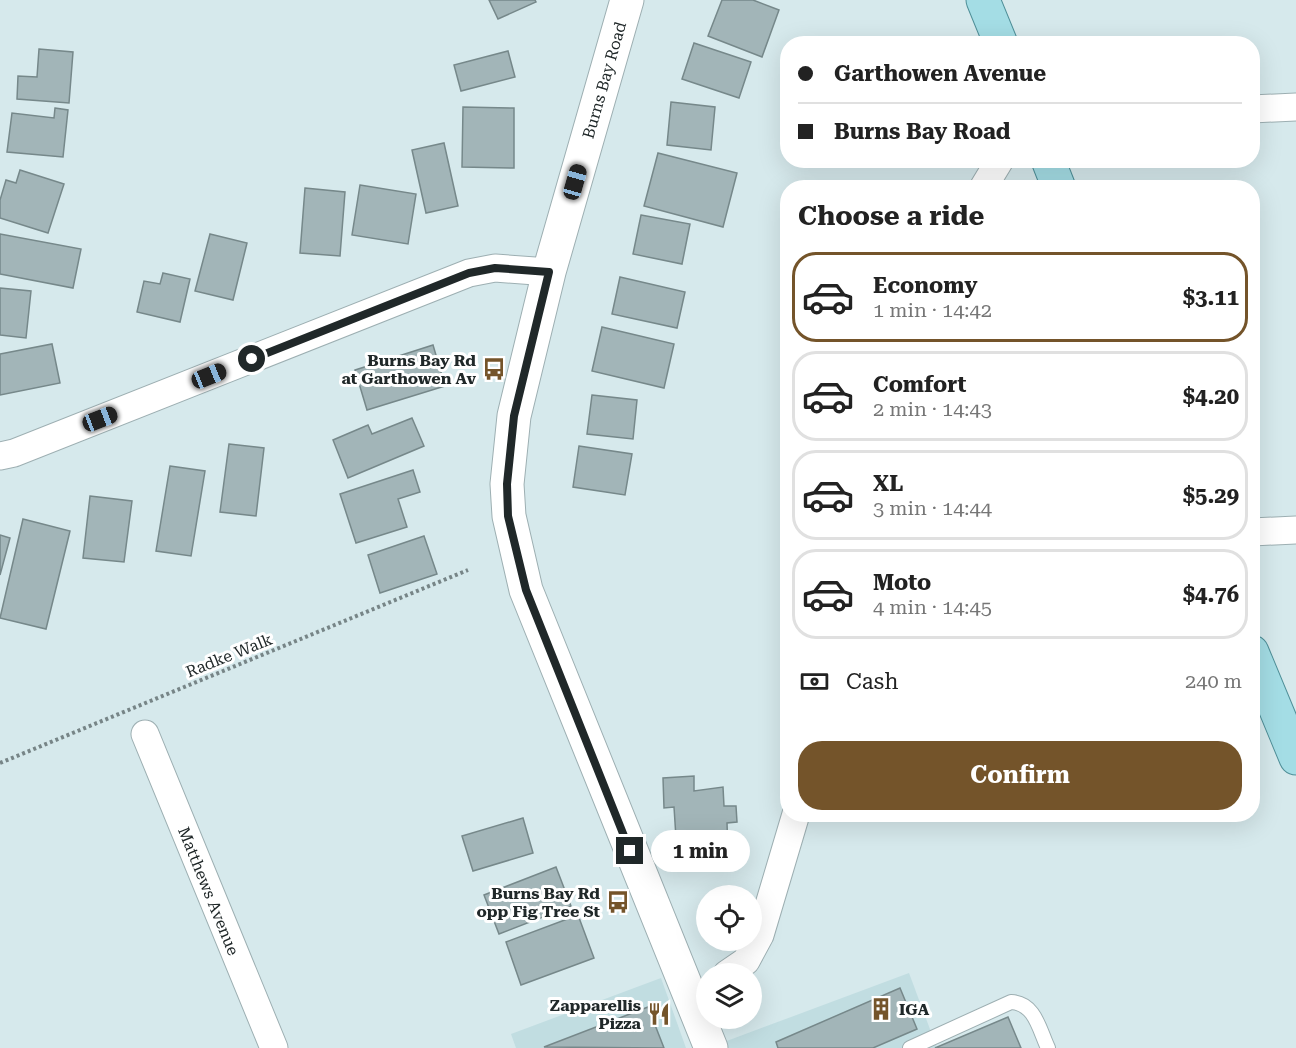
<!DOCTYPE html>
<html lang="en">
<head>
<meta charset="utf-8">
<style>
  :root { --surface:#fff; --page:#f6f6f6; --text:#222; --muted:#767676; --line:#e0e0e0; --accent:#74542a }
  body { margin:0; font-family:"Roboto Serif",serif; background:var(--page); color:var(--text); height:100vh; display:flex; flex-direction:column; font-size:22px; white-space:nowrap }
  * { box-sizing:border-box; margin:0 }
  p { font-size:20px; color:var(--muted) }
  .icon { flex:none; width:33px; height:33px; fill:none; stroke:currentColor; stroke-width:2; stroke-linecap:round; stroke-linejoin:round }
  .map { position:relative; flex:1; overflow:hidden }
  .panel { position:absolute; left:780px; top:180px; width:480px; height:642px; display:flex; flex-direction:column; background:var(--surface); border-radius:24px; box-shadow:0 6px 24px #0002 }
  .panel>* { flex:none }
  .guide { position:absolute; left:780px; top:36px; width:480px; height:132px; border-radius:24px; box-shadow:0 6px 24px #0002; display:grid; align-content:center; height:132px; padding:0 18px; background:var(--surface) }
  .fabs { position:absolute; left:696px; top:885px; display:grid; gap:12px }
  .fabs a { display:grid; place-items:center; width:66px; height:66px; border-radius:50%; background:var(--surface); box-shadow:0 6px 24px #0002; font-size:30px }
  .end { position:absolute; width:27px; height:27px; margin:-14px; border:8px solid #202829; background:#fff; box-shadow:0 0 0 3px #fff }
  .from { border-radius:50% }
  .bubble { position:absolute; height:42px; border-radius:21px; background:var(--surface); box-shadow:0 6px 24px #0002; font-size:20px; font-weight:700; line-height:42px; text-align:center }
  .car { position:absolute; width:18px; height:36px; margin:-18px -9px; border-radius:8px; box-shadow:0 0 4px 2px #0007; background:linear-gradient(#222 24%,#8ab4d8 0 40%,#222 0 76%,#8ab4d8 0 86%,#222 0) }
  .guide b { display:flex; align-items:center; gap:21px; height:57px; font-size:22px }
  .guide b+b { border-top:2px solid var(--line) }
  .guide i { width:15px; height:15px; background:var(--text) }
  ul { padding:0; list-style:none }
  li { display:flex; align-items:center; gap:18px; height:90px; margin:0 12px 9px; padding:0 6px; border:3px solid var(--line); border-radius:24px }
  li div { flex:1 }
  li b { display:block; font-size:22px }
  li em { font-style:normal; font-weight:700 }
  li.on { border-color:var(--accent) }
  li>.icon { width:54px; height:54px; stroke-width:1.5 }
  h2 { padding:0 18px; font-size:27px; line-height:72px }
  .pay { display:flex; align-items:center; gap:15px; height:66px; padding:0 18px; font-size:22px }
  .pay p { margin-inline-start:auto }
  .button { display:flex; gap:12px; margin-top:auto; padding:12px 18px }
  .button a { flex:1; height:69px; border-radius:24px; background:var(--accent); color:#fff; font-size:24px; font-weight:700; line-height:69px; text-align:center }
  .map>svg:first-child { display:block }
  .built { fill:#c1dde1 }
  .building { fill:#a2b5b8; stroke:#76888a; stroke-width:1.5 }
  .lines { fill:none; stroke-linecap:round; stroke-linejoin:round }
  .service-casing { stroke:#9dafb2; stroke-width:16 }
  .minor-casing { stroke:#9dafb2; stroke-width:29 }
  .tertiary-casing { stroke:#9dafb2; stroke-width:35 }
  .primary-casing { stroke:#4f8f98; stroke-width:35 }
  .path { stroke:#778587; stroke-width:4; stroke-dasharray:3 3; stroke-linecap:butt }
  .service { stroke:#fff; stroke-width:14 }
  .minor { stroke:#fff; stroke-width:27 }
  .tertiary { stroke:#fff; stroke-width:33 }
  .primary { stroke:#a4dde5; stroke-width:33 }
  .route { stroke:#202829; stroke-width:8 }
  .labels { text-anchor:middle; stroke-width:6; stroke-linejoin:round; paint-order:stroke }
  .street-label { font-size:16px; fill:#202829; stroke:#fff }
  .poi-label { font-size:16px; font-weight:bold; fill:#202829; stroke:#fff; text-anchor:end }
</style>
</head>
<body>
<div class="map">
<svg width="1296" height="1048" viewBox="0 0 1296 1048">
  <rect width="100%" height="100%" fill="#d6e9ec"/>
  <!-- built -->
  <g class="built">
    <polygon points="909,973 937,1048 708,1048"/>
    <polygon points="661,978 686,1048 516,1048 511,1034"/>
  </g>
  <!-- building -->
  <g class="building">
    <polygon points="489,0 535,0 536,2 498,19"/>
    <polygon points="722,0 753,0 779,10 762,57 708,36"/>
    <polygon points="694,43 751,62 739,98 682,79"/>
    <polygon points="39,49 73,52 69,103 17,99 18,76 37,77"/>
    <polygon points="508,51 515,77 461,91 454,65"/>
    <polygon points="671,102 715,107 711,150 667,145"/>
    <polygon points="463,107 514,108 514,168 462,167"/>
    <polygon points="55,108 68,110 63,157 7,152 12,113 54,118"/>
    <polygon points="444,143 458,206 426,213 412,150"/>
    <polygon points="658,153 737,173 723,227 644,206"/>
    <polygon points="20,170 64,184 48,233 0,218 0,200 6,180 16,183"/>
    <polygon points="360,185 416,194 408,244 352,235"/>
    <polygon points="305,188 345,192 340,256 300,253"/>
    <polygon points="641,215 690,224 682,264 633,254"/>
    <polygon points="0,234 81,249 73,288 0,274"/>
    <polygon points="210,234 247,243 233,300 195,291"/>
    <polygon points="163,273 190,279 180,322 137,312 144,281 160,284"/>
    <polygon points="620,277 685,292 677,328 612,314"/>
    <polygon points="0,288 31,291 26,338 0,335"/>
    <polygon points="602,327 674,344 664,388 592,371"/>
    <polygon points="52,344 60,383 0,395 0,354"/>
    <polygon points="433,345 445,386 367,410 355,370"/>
    <polygon points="592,395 637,400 633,439 587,434"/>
    <polygon points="412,418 424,446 348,478 333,440 368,425 372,434"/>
    <polygon points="229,444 264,448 256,516 220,512"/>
    <polygon points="579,446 632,454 625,495 573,487"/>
    <polygon points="170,466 205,471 191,556 156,551"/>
    <polygon points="413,470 420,492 398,499 407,527 356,543 340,494"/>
    <polygon points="90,496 132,501 124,562 83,558"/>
    <polygon points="23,519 70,531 46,629 0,618"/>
    <polygon points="0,535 10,538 0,575"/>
    <polygon points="424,536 437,574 380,593 368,555"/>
    <polygon points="694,776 694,791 723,787 724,806 736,806 737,822 727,823 728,851 677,853 674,807 664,808 663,778"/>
    <polygon points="523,818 533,853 473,871 462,836"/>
    <polygon points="556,867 571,906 499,934 484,895"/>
    <polygon points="578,915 594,958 521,985 506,942"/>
    <polygon points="900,988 917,1029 873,1048 778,1048 776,1042"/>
    <polygon points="648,1007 664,1048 544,1047"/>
    <polygon points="1008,1017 1021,1048 935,1048"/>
  </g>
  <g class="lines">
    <!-- service casing -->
    <g class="service-casing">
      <path id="service" d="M910,1048L1011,1002C1035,1003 1039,1029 1048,1048"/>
    </g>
    <!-- minor casing -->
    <g class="minor-casing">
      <g id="minor">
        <polyline points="1252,109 1296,107"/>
        <polyline points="983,188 1000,160"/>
        <polyline points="0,456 14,453 469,273 495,268 549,272"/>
        <polyline points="1252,532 1296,530"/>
        <polyline points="145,734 274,1048"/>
        <polyline points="727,974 746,961 760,935 796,814"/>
      </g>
    </g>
    <!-- tertiary casing -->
    <g class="tertiary-casing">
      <polyline id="tertiary" points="627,0 549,272 514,416 507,484 509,516 526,590 711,1048"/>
    </g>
    <!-- primary casing -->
    <g class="primary-casing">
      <g id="primary">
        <polyline points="983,0 1001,44"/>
        <polyline points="1048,160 1059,188"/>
        <polyline points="1252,652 1296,758"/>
      </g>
    </g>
    <!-- path -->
    <polyline class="path" points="0,763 468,570"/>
    <!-- service -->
    <use href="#service" class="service"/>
    <!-- minor -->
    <use href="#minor" class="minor"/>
    <!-- tertiary -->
    <use href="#tertiary" class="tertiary"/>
    <!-- primary -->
    <use href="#primary" class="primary"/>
  </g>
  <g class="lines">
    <!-- route -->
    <polyline class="route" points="252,359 469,273 495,268 549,272 514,416 507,484 508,516 526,590 630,851"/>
  </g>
  <!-- icons -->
  <defs>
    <g id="bus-bare" transform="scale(1.8)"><path d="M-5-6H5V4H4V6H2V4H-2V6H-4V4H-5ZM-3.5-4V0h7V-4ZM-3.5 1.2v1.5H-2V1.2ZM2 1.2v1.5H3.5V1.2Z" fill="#74542a" stroke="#fff" stroke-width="2.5" paint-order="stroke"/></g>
    <g id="building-bare" transform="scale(1.8)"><path d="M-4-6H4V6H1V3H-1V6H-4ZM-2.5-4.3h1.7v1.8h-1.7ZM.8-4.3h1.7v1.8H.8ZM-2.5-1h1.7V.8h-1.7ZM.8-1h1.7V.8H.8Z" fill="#74542a" stroke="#fff" stroke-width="2.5" paint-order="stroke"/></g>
    <g id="restaurant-bare" transform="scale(1.8)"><path d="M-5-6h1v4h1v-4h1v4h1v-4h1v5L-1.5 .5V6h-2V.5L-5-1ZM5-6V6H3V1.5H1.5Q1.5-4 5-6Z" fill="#74542a" stroke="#fff" stroke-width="2.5" paint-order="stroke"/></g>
  </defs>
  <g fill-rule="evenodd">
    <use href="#bus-bare" x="494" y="369"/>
    <use href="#bus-bare" x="618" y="902"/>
    <use href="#building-bare" x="881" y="1009"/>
    <use href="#restaurant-bare" x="659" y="1014"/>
  </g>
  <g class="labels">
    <!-- street labels -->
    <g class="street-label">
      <text transform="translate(604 80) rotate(-74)" y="6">Burns Bay Road</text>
      <text transform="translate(229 655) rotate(-22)" y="6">Radke Walk</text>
      <text transform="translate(209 891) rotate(68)" y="6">Matthews Avenue</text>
    </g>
    <!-- poi labels -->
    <g class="poi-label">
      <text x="476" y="366">Burns Bay Rd<tspan x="476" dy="18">at Garthowen Av</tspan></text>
      <text x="600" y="899">Burns Bay Rd<tspan x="600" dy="18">opp Fig Tree St</tspan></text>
      <text x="641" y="1011">Zapparellis<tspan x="641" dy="18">Pizza</tspan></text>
      <text x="899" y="1015" text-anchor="start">IGA</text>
    </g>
  </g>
</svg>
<div class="fabs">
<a><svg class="icon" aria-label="locate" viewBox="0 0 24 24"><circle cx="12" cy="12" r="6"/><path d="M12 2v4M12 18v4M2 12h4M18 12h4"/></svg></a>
<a><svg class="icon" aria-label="layers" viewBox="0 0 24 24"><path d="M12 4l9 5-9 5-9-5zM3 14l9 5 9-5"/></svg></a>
</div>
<i class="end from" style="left:252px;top:359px"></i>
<i class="end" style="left:630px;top:851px"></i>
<div class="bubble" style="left:651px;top:830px;width:99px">1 min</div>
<i class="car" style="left:575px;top:182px;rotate:16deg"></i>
<i class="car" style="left:209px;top:376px;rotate:68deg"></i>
<i class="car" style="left:100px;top:419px;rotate:69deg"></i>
<div class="guide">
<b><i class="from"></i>Garthowen Avenue</b>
<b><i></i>Burns Bay Road</b>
</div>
<section class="panel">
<h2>Choose a ride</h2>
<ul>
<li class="on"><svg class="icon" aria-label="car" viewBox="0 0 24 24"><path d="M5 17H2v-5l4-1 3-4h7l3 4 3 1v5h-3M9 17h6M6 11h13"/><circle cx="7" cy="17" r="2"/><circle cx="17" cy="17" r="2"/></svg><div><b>Economy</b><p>1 min · 14:42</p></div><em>$3.11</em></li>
<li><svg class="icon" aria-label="car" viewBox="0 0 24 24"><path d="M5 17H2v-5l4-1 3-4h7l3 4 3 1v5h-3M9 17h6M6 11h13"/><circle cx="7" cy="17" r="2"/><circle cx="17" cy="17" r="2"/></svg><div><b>Comfort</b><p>2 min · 14:43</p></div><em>$4.20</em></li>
<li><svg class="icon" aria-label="car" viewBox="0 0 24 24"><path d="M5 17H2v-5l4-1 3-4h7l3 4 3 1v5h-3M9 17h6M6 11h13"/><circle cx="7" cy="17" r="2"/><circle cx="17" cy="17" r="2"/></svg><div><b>XL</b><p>3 min · 14:44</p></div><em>$5.29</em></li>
<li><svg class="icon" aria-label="car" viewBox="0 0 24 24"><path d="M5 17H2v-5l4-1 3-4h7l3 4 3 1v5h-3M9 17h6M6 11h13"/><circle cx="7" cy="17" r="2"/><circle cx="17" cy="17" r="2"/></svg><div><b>Moto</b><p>4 min · 14:45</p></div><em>$4.76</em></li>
</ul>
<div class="pay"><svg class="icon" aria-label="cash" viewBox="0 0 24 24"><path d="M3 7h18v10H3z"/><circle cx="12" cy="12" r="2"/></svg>Cash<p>240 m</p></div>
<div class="button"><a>Confirm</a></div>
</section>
</div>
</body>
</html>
